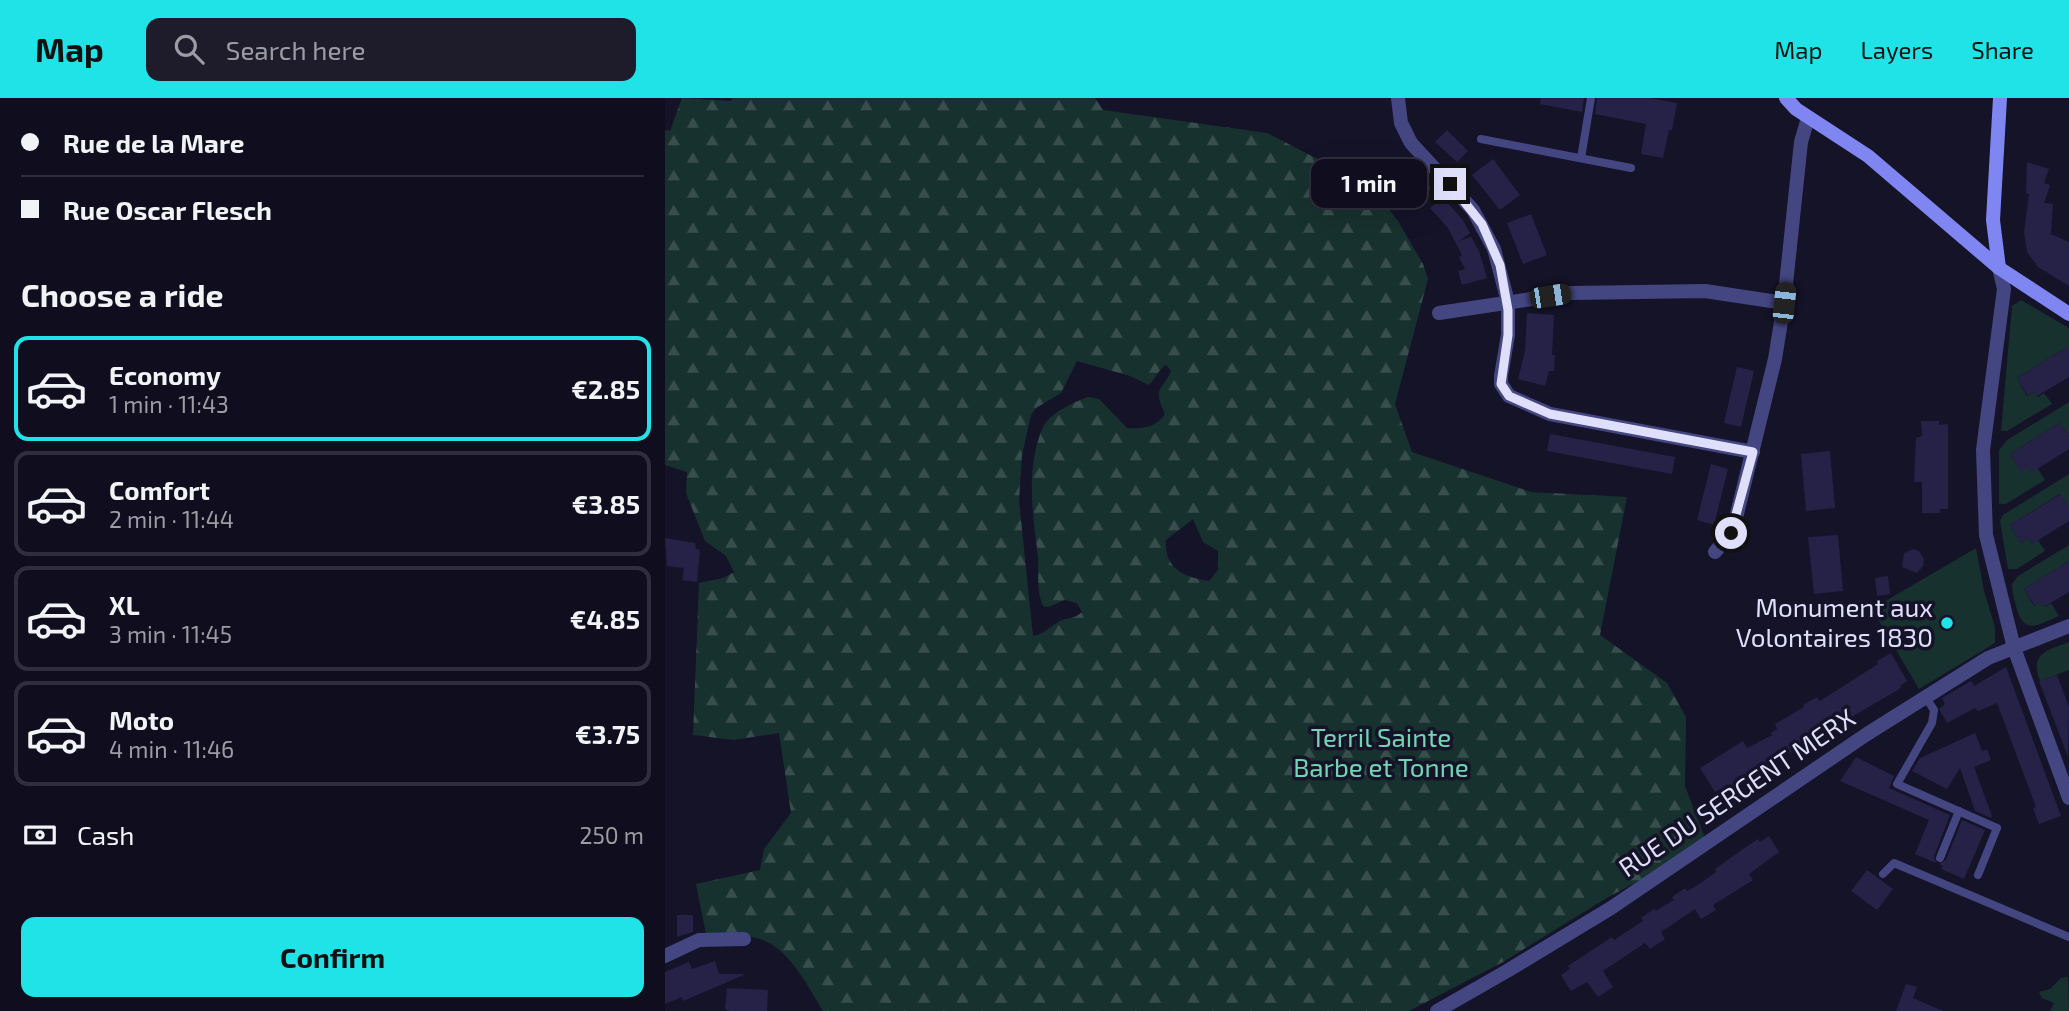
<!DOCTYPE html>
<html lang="en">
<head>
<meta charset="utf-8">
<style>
  :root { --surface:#100e1e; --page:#1e1c2b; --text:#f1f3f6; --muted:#9c9ca4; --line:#302e3c; --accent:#1fe3e7 }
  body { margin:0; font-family:"Exo 2",sans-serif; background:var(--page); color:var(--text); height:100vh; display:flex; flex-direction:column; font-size:26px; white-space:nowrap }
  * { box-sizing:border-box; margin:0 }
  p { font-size:23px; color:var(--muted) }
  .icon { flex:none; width:38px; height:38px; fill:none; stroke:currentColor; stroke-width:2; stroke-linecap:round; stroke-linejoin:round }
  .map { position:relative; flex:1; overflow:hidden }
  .details { display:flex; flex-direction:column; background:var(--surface); width:665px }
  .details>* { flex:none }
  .banner { display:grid; align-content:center; height:154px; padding:0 21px; background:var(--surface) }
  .end { position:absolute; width:32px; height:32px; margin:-16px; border:9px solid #dfdefb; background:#111; box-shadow:0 0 0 4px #111 }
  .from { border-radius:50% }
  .bubble { position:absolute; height:49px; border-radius:14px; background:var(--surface); box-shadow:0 7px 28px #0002,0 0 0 2px var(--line); font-size:23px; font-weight:700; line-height:49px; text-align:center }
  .car { position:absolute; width:21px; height:42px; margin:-21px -10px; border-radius:9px; box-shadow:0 0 5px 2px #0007; background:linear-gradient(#222 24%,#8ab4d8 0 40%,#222 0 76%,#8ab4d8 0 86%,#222 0) }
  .banner b { display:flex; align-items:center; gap:24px; height:66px; font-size:26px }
  .banner b+b { border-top:2px solid var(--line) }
  .banner i { width:18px; height:18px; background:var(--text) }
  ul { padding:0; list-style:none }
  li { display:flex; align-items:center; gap:21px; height:105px; margin:0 14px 10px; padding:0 7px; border:4px solid var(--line); border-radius:14px }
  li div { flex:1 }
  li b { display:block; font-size:26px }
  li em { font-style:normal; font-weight:700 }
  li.on { border-color:var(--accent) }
  li>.icon { width:63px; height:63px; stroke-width:1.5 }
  h2 { padding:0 21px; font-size:32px; line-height:84px }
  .pay { display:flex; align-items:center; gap:18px; height:77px; padding:0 21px; font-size:26px }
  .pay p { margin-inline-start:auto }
  .cta { display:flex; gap:14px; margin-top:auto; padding:14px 21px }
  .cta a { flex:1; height:80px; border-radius:14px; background:var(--accent); color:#111; font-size:28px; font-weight:700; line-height:80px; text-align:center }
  header { display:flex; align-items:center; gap:42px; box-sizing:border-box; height:98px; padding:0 35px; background:var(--accent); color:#111 }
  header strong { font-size:33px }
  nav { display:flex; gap:38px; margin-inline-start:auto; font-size:24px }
  .search { width:490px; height:63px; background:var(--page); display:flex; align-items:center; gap:18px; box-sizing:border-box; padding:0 24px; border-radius:14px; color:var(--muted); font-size:26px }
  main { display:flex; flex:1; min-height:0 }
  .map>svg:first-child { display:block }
  .green { fill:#17312e }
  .forest { fill:url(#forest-firs); fill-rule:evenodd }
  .building { fill:#262147 }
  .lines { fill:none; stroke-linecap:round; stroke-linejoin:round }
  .lane { stroke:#444682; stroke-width:8 }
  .street { stroke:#444682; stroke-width:14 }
  .secondary { stroke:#7f86f1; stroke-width:14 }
  .route { stroke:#dfdefb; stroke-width:9 }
  .poi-dot { fill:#1fe3e7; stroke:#151328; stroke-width:2.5 }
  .labels { text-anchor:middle; stroke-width:7; stroke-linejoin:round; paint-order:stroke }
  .poi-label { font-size:26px; fill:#dfdefb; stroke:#151328; text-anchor:end }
  .park-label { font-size:26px; fill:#71d5b4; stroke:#151328 }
  .street-label { font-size:26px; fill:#dfdefb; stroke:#151328 }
</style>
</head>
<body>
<header>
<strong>Map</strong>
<div class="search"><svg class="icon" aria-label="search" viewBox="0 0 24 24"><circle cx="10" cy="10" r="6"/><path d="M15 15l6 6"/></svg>Search here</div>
<nav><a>Map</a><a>Layers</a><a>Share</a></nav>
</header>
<main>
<section class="details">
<div class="banner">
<b><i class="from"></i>Rue de la Mare</b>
<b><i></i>Rue Oscar Flesch</b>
</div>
<h2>Choose a ride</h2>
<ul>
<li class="on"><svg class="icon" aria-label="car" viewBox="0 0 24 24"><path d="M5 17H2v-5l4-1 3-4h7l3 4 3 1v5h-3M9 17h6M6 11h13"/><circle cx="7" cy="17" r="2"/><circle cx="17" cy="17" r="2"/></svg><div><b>Economy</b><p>1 min · 11:43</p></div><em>€2.85</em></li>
<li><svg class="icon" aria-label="car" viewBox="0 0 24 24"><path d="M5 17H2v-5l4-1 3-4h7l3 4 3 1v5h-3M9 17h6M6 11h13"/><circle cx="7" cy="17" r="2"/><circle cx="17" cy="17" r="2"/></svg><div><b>Comfort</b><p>2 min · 11:44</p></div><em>€3.85</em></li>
<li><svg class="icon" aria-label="car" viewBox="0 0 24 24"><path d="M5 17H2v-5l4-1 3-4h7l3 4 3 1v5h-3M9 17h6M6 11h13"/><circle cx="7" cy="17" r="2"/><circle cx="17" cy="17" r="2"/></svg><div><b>XL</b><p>3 min · 11:45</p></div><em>€4.85</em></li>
<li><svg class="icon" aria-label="car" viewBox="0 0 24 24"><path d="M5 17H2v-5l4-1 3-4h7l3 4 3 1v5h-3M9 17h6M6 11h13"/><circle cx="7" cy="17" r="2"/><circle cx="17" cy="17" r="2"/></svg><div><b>Moto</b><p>4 min · 11:46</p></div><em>€3.75</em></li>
</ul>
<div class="pay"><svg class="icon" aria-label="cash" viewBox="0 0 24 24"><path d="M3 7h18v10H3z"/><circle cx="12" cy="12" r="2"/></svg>Cash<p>250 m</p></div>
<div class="cta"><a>Confirm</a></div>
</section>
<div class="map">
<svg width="1404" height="913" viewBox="0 0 1404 913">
  <defs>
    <pattern id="forest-firs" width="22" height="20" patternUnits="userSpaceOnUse" patternTransform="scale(1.75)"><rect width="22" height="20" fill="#17312e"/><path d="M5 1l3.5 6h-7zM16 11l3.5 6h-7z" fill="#384e4d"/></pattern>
  </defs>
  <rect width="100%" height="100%" fill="#151328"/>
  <!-- green -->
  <g class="green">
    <polygon points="1356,202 1404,230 1404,252 1402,249 1352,280 1362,298 1369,294 1373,299 1379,295 1387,306 1342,333 1336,333 1347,208"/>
    <polygon points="1404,304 1404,339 1395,325 1345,356 1356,373 1362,369 1373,371 1380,382 1341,406 1334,406 1334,352 1342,342"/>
    <polygon points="1404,376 1404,410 1395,396 1345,427 1356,445 1363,440 1367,446 1373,442 1380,453 1352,471 1343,471 1335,423 1338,417"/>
    <path d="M1404,447V463L1359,491L1369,508L1376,504L1380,509L1386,505L1394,518C1373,527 1358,538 1351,508C1349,501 1347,494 1347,486L1353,478Z"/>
    <polygon points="1311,450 1319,493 1330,529 1330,545 1254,591 1207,511"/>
    <path d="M1404,544V572L1375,583C1364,555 1383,552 1404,544Z"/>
    <polygon points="1403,879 1404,913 1385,913 1389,905 1377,900 1374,894 1385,891 1396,880"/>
  </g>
  <!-- forest -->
  <path class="forest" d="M17,0L66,3L67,0H430L438,12L602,35L705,88L733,123L758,166L763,181L730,306L747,354L866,394L962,399L935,537L1002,585L1021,619L1020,688L1042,746L940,801L838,864L744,913H158C145,891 124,852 100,843C82,835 60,837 41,836L31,786L95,772L99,751L126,715L114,635L69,642L28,637L34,485L58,480L69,474L61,458L40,443L21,395L22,374L0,367V32L5,33ZM412,263L465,278L484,287C490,281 495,270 501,267L506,273C497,294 487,289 500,316C491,330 477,331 462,330L434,301L423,299C409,304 385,315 378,329C360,370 368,417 373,459C374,475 371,492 378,508L383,509L400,502L412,505L417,514C408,522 404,519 395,523C385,528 380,536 368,538L354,402L357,357L366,317L371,310L396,295ZM528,421L538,444L553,453V472L544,483C518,479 499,470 501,442Z"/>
  <!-- building -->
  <g class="building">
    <polygon points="876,0 919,0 917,14 875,6"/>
    <polygon points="932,0 984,0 1012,5 1007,32 1004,32 998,60 976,56 981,26 930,16"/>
    <polygon points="782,32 803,53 792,64 770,44"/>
    <polygon points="737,60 767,90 756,102 726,71"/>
    <polygon points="828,61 855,97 835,112 807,77"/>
    <polygon points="1362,64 1384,71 1379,85 1385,87 1379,105 1388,106 1386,136 1404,144 1404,188 1373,169 1362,154 1359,134 1364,96 1361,96"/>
    <polygon points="778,100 797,121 805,135 794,143 806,139 814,153 822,180 797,187 793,173 800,171 794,159 797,157 783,130 765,110"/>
    <polygon points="866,116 882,157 858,166 842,125"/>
    <polygon points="862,215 889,217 887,257 890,257 889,273 884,273 880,288 853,281 860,253"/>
    <polygon points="1404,248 1404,279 1372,298 1369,294 1363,298 1352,280"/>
    <polygon points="1072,269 1089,273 1076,329 1059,325"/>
    <polygon points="1256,323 1274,323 1274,327 1283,326 1283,411 1275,411 1275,415 1257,415 1257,384 1249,384 1251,340 1257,338"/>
    <polygon points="1395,325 1404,339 1404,351 1366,375 1362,369 1356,374 1345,356"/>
    <polygon points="885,336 1010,359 1007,376 882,353"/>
    <polygon points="1165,353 1170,410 1141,413 1136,356"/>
    <polygon points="1046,366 1063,371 1049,427 1032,422"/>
    <polygon points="1396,396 1404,410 1404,423 1367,446 1363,440 1356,445 1345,427"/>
    <polygon points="1173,437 1178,493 1149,496 1143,439"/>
    <polygon points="0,440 30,445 31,451 35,452 32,484 17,482 19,470 2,468"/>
    <polygon points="1248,451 1254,453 1259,461 1258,468 1252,475 1237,469 1239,455"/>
    <polygon points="1404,463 1404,494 1379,509 1376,504 1370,508 1359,491"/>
    <polygon points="1223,478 1225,496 1212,498 1210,480"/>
    <polygon points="1226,555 1242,583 1235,588 1236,590 1185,620 1183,616 1161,631 1162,634 1111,663 1110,661 1087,673 1088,676 1056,695 1054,692 1050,694 1035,670 1078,643 1082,650 1107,637 1106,635 1112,631 1110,626 1139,609 1138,607 1152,599 1155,603 1213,566 1212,563"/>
    <polygon points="1341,569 1396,718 1374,726 1368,710 1371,709 1332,605 1313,613 1310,610 1282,625 1275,613 1275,610 1280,606 1277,600 1306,583 1309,588"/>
    <polygon points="1392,577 1404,609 1403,659 1374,583"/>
    <polygon points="1310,635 1317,653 1322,651 1326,662 1309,669 1327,718 1326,720 1310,713 1295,670 1282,691 1247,673 1255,660"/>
    <polygon points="1191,659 1229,678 1224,690 1285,717 1269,758 1271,765 1250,756 1264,722 1175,683"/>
    <polygon points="1297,722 1320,732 1299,781 1276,771 1278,768 1274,766 1281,762"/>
    <polygon points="1104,738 1114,754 1084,776 1088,782 1048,807 1051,812 1036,821 1030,811 996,834 1000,841 985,851 980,845 938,873 948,889 933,899 922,884 906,893 896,877 905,871 903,868 947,839 949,842 978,823 976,820 989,811 991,813 1000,807 1009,802 1007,799 1020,790 1022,793 1031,788 1051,774 1050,771 1078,751 1093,741 1095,744"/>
    <polygon points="1202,772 1228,791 1212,812 1186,793"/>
    <polygon points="12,817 28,817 28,834 12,839"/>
    <polygon points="50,863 54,876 81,876 18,903 17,899 0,906 0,874 24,864 27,871"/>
    <polygon points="1241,886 1252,889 1248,900 1278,913 1231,913"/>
    <polygon points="62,890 103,892 102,913 64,913 60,911"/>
  </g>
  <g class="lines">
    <!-- lane -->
    <g class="lane">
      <polyline points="816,41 966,70"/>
      <polyline points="916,60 926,0"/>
      <polyline points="1261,600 1269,612 1267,625 1232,686 1332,730 1313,777"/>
      <polyline points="1275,760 1294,713"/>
      <polyline points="1218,776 1229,765 1404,839"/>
    </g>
    <!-- street -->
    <g class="street">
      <polyline points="733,0 736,25 746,45 808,112 829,151 843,204 843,237 836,278 836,286 844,298 885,316 1088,354"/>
      <polyline points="1334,170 1339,191 1318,352 1321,437 1349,550 1404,700"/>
      <polyline points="774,215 906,195 1040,193 1119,205"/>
      <polyline points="1050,454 1066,435 1070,424 1110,261 1119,205 1136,44 1143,20"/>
      <polyline points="0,858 34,842 79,841"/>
      <polyline points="772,913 842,873 946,810 1202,636 1323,560 1404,528"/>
    </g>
    <!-- secondary -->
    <g class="secondary">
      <polyline points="1121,0 1131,11 1203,58 1334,170 1404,216"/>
      <polyline points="1334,170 1328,122 1335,0"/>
    </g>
  </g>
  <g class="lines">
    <!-- route -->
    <polyline class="route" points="785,86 817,126 835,167 843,212 843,237 836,286 844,298 885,316 1088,354 1066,435"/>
  </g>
  <!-- markers -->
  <circle class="poi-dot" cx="1282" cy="525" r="7"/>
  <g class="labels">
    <!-- poi labels -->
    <g class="poi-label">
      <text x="1268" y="519">Monument aux<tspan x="1268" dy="30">Volontaires 1830</tspan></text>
    </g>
    <!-- park labels -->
    <g class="park-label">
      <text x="716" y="649">Terril Sainte<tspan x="716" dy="30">Barbe et Tonne</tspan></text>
    </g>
    <!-- street labels -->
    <g class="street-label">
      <text transform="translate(1072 695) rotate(-34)" y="9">RUE DU SERGENT MERX</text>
    </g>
  </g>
</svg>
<i class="end from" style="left:1066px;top:435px"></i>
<i class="end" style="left:785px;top:86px"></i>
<div class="bubble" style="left:646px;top:61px;width:116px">1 min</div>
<i class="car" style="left:885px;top:198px;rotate:81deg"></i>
<i class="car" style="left:1119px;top:205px;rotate:6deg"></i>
</div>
</main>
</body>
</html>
